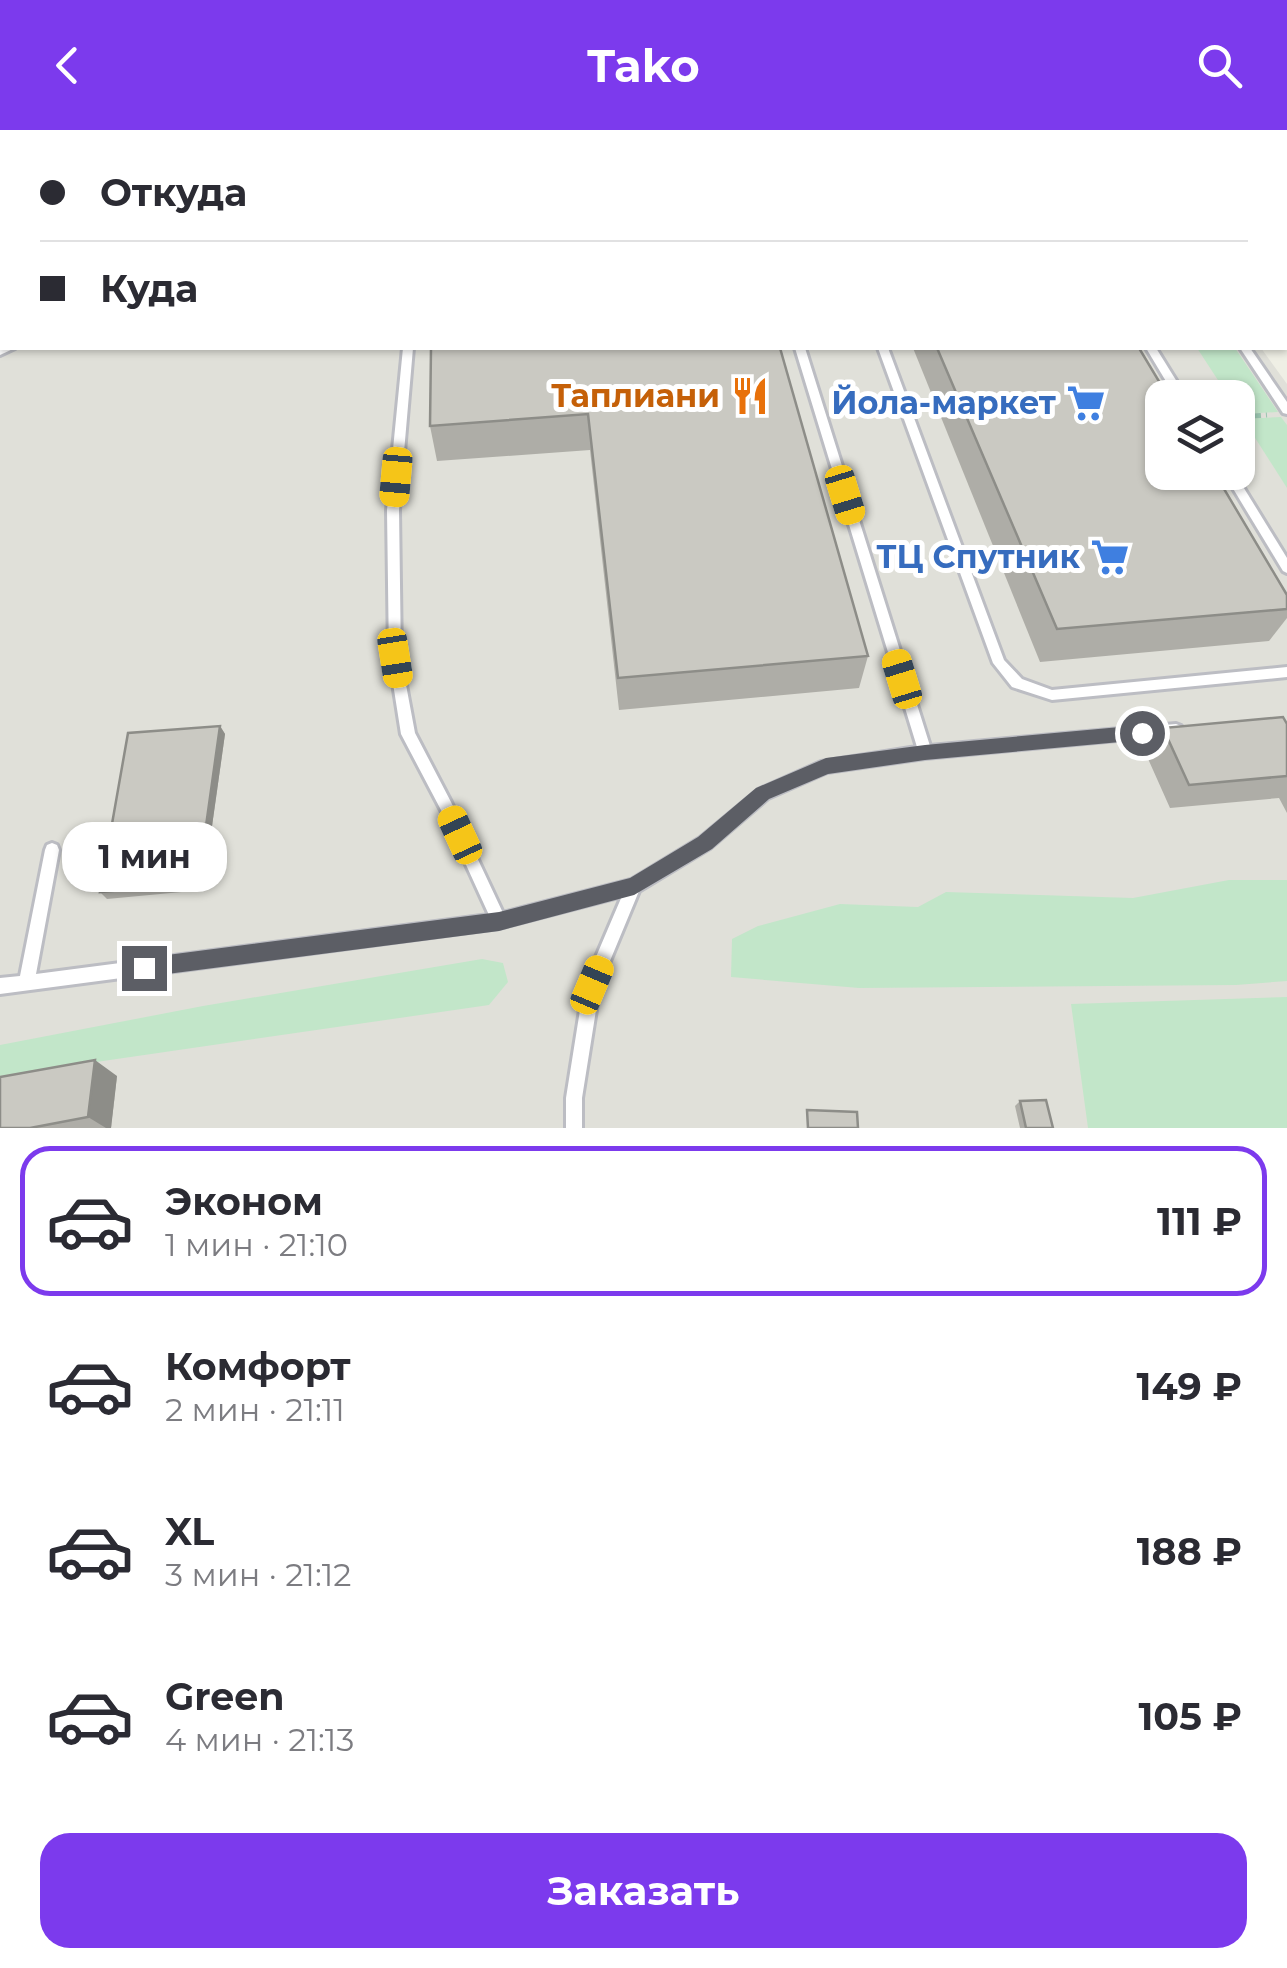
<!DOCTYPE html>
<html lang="ru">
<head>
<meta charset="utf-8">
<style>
  :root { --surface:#fff; --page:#f7f7f7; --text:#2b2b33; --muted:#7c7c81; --line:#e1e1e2; --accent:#7c3aed }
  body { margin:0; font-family:Montserrat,sans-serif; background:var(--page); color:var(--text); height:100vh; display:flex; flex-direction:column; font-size:38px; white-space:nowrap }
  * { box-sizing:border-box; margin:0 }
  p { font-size:32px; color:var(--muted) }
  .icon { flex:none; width:55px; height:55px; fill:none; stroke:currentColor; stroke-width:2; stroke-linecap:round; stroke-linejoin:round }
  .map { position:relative; height:998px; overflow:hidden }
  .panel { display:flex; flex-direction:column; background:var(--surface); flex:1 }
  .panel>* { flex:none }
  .hud { position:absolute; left:0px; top:0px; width:1288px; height:220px; box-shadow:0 2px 8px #0004; display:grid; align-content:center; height:220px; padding:0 40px; background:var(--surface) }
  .controls { position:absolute; left:1145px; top:250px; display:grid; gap:20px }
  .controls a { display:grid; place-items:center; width:110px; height:110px; border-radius:20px; background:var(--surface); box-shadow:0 2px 8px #0004; font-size:50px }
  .end { position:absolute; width:45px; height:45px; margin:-22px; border:12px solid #5c5e65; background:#fff; box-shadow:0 0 0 5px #fff }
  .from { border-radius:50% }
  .bubble { position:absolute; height:70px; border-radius:30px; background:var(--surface); box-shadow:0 2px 8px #0004; font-size:32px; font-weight:700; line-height:70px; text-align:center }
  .car { position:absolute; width:30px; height:60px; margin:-30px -15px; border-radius:12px; box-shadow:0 0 8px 2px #0007; background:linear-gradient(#f5c518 24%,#345 0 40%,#f5c518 0 76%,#345 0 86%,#f5c518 0) }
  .hud b { display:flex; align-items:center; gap:35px; height:95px; font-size:38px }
  .hud b+b { border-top:2px solid var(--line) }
  .hud i { width:25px; height:25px; background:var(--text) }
  ul { padding:18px 0 0; list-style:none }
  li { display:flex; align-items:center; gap:30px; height:150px; margin:0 20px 15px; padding:0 20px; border:5px solid transparent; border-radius:30px }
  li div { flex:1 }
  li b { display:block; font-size:38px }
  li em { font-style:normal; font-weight:700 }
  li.current { border-color:var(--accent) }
  li>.icon { width:90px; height:90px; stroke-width:1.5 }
  .action { display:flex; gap:20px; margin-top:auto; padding:20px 40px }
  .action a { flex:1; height:115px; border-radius:30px; background:var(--accent); color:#fff; font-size:40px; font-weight:700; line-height:115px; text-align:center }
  header { display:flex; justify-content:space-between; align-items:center; height:130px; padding:0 40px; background:var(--accent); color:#fff; font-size:45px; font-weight:700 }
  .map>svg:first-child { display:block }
  .industrial { fill:#e0e0d9; fill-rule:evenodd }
  .green { fill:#c2e6c9 }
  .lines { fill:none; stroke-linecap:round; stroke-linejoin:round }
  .service-casing { stroke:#bcbdc3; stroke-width:6 }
  .path { stroke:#9bc7b1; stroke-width:5; stroke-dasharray:9 5; stroke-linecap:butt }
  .service { fill:#fff; fill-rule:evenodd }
  .wall { fill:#aeada7 }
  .shaded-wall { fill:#8d8d88 }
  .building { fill:#cac9c2; stroke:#8d8d88; stroke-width:2.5 }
  .route { fill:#5c5e65 }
  .labels { text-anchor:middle; stroke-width:10; stroke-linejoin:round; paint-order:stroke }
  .food-label { font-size:32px; font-weight:bold; fill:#c56008; stroke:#fff; text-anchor:end }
  .shop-label { font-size:32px; font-weight:bold; fill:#366cbe; stroke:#fff; text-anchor:end }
</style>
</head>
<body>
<header><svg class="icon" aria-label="back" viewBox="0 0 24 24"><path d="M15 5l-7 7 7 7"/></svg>Tako<svg class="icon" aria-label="search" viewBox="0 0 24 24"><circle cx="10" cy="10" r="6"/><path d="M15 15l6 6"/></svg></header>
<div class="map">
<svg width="1287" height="998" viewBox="0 0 1287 998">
  <rect width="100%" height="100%" fill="#efefe5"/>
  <!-- industrial -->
  <path class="industrial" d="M0,0H1109L1110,2H2V218H1261L1287,254V998H0ZM1162,268H1238V342H1162Z"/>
  <!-- green -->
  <g class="green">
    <polygon points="1197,218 1235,218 1278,282 1240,284 1238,268 1229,267"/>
    <polygon points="1281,287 1287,295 1287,358 1243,289"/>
    <polygon points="1229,750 1287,750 1287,851 1236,855 859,858 731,847 732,809 758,796 840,774 918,777 946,762 1133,768"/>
    <polygon points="482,829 503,833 508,852 489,875 0,946 0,915 203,876"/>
    <polygon points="1287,867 1287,998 1088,998 1071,874"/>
  </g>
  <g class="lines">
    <!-- service casing -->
    <g class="service-casing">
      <g id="service">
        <polygon points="43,0 52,0 50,2 41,2"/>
        <rect x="771" y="0" width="8" height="2"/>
        <polygon points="1022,0 1036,0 1032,2 1020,2"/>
        <polygon points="1093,0 1101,0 1102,2 1094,2"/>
        <polygon points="2,217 15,218 0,225 0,218"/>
        <polygon points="403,218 413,218 399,380 401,528 415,603 451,672 503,783 631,750 700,708 758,660 821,632 917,617 795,218 805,218 930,616 1176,594 1181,596 1183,600 1181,604 925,628 827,642 768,668 710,718 639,761 600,855 582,968 582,998 566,998 566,968 584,855 622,766 499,798 0,864 0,848 20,846 45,720 47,715 52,713 57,715 59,720 36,844 489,785 441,680 401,604 389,528 387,380"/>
        <polygon points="878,218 888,218 1004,530 1022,549 1052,560 1287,537 1287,547 1052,570 1012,557 993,533"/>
        <polygon points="1146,218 1156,218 1187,268 1176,268"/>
        <polygon points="1240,218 1250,218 1287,272 1287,284 1283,283"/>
        <polygon points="1223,342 1234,342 1287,428 1287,443 1283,441"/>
      </g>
    </g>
    <!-- path -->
    <polyline class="path" points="1238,287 1267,285"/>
    <!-- service -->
    <use href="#service" class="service"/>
  </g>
  <!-- wall -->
  <g class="wall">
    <polygon points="1127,0 1287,0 1287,169 1285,166 1285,2 1129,2"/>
    <polygon points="1287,175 1287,220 1285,217 1285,176"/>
    <polygon points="780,218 868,526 859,558 619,580 590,320 437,331 430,296"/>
    <polygon points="913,218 1139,218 1287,465 1287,488 1269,511 1040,532"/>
    <polygon points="1287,594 1287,683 1279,668 1170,678 1145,622 1163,598"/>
    <polygon points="220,596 225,604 203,760 107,769 100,762"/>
    <polygon points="117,946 111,998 0,998"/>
    <polygon points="1020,971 1053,998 1020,998 1015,976"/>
  </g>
  <!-- shaded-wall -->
  <g class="shaded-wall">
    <polygon points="2,149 2,198 0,193 0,155"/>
    <polygon points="220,596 225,604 203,760 198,753"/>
    <polygon points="95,930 117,946 111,998 106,998 88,987"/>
  </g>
  <!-- building -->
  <g class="building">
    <polygon points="887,0 1009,0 1010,2 846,2"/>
    <polygon points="1137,0 1287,0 1287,152 1285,150 1285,2 1139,2"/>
    <polygon points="2,23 2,149 0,155 0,29"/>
    <polygon points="1287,175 1287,202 1285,200 1285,176"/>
    <polygon points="431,218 780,218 868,526 618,548 588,284 430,296"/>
    <polygon points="937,218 1139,218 1169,268 1162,268 1162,342 1214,342 1287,465 1287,479 1057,499"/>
    <polygon points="1283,587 1287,594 1287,646 1189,655 1163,598"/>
    <polygon points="220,596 198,753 100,762 128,603"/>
    <polygon points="95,930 88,987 30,998 0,998 0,947"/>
    <polygon points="1046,970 1053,998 1026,998 1020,971"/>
    <polygon points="807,980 857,982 858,998 808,998"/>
  </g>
  <!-- route -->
  <polygon class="route" points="1142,595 1151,603 1142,610 925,630 828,644 769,669 712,719 634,765 499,801 144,847 134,838 144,828 499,782 630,748 698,707 756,658 826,628 925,615"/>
  <!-- icons -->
  <defs>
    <g id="restaurant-bare" transform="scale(3)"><path d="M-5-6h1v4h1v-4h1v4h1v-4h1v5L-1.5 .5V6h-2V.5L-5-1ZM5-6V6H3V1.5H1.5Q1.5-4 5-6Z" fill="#e8710a" stroke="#fff" stroke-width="2.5" paint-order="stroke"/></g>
    <g id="supermarket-bare" transform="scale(3)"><path d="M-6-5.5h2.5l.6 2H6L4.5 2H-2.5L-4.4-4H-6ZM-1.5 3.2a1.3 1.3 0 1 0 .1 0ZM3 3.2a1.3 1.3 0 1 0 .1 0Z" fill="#3f7fe0" stroke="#fff" stroke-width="2.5" paint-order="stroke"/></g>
  </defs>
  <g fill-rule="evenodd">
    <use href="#restaurant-bare" x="750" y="266"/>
    <use href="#supermarket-bare" x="1086" y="273"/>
    <use href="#supermarket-bare" x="1110" y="427"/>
  </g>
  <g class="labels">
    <!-- food labels -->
    <g class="food-label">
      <text x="720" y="277">Таплиани</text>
    </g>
    <!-- shop labels -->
    <g class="shop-label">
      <text x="1056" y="284">Йола-маркет</text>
      <text x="1080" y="438">ТЦ Спутник</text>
    </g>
  </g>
</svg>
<div class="controls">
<a><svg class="icon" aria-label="layers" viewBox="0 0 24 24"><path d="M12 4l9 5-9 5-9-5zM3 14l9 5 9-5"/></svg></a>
</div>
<i class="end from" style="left:1142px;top:603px"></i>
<i class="end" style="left:144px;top:838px"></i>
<div class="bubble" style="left:62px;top:692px;width:165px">1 мин</div>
<i class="car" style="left:396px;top:347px;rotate:185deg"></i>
<i class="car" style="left:845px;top:365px;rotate:163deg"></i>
<i class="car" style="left:395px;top:528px;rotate:171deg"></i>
<i class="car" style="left:902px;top:549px;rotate:343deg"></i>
<i class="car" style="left:460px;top:705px;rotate:335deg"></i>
<i class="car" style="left:592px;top:855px;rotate:23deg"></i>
<div class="hud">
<b><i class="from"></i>Откуда</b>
<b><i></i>Куда</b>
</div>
</div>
<section class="panel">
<ul>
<li class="current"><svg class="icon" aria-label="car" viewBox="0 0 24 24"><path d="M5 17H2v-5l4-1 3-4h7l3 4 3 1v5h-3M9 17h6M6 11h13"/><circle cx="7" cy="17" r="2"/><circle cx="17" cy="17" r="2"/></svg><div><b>Эконом</b><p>1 мин · 21:10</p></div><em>111 ₽</em></li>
<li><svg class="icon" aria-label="car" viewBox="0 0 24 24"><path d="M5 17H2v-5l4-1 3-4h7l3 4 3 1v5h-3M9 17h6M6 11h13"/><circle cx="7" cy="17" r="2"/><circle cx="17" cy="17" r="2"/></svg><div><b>Комфорт</b><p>2 мин · 21:11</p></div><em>149 ₽</em></li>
<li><svg class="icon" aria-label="car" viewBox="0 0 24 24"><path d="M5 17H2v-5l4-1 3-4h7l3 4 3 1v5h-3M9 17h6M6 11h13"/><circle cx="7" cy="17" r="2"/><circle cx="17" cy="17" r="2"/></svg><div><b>XL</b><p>3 мин · 21:12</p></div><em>188 ₽</em></li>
<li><svg class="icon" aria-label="car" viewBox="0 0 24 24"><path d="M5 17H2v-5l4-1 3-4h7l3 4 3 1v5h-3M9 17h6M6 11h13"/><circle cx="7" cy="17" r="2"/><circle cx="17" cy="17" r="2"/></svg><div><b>Green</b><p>4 мин · 21:13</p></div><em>105 ₽</em></li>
</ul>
<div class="action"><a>Заказать</a></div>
</section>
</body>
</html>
